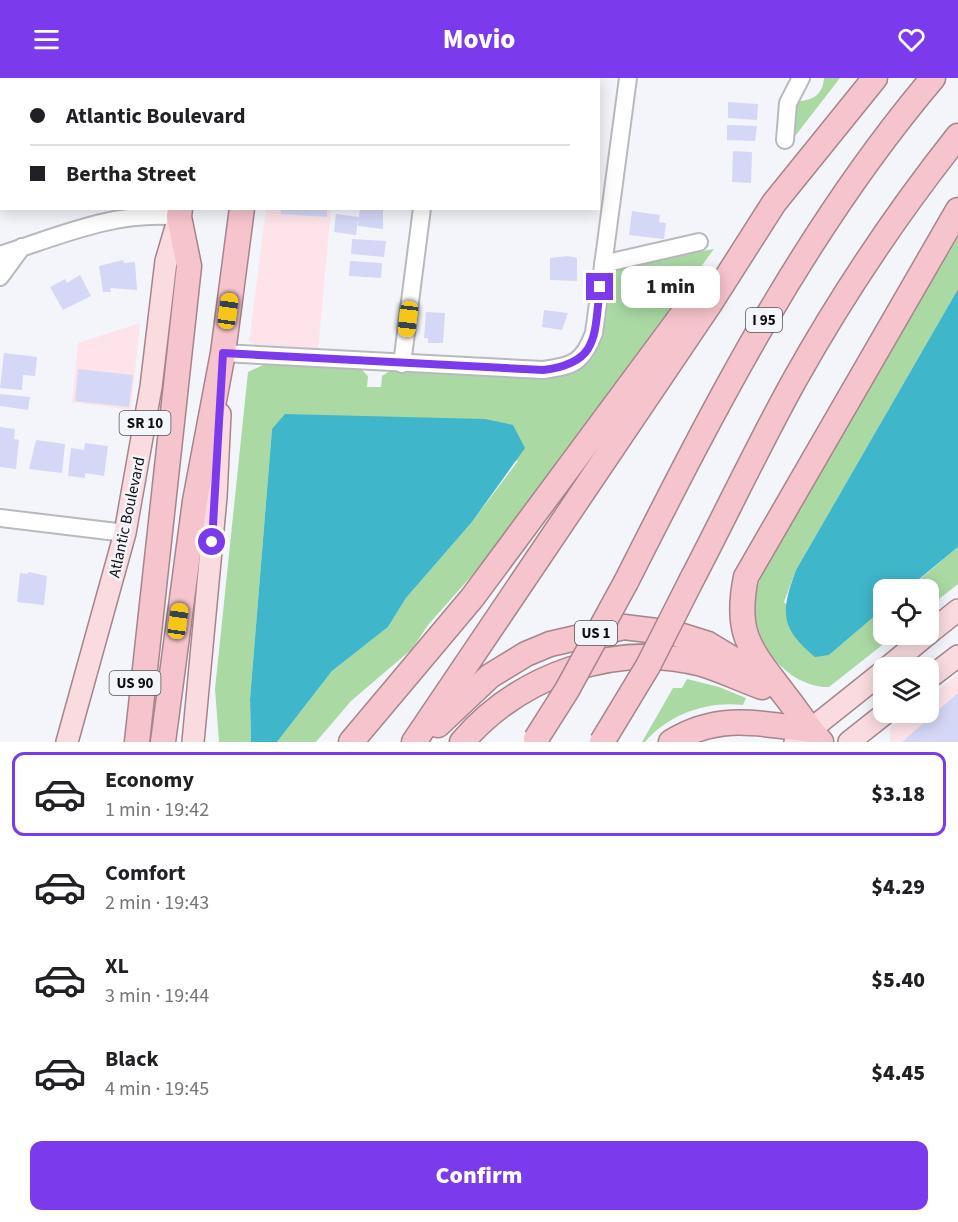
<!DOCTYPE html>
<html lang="en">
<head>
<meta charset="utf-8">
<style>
  :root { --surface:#fff; --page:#f6f6f6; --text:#202124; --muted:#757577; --line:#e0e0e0; --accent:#7c3aed }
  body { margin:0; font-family:"Source Sans 3",sans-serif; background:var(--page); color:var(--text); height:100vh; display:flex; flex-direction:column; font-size:22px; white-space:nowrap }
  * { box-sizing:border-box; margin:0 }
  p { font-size:20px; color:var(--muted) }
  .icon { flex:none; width:33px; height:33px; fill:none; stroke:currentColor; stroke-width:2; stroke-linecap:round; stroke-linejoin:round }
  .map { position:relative; height:664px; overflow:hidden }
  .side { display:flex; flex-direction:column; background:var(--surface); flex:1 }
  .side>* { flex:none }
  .banner { position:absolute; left:0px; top:0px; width:600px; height:132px; box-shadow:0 3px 15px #0003; display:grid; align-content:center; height:132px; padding:0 30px; background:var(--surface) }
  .buttons { position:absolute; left:873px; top:501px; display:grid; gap:12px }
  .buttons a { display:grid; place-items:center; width:66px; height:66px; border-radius:12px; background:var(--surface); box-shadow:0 3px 15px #0003; font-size:30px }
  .end { position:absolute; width:27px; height:27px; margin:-14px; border:8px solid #7c3aed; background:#fff; box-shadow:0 0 0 3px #fff }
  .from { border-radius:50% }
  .bubble { position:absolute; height:42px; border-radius:12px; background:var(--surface); box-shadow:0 3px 15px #0003; font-size:20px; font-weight:800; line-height:42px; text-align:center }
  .car { position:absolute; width:18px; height:36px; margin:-18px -9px; border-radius:8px; box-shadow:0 0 4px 2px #0007; background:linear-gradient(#f5c518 24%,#345 0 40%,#f5c518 0 76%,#345 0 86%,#f5c518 0) }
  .banner b { display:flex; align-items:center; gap:21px; height:57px; font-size:22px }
  .banner b+b { border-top:2px solid var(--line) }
  .banner i { width:15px; height:15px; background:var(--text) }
  ul { padding:10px 0 0; list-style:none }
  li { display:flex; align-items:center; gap:18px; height:84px; margin:0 12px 9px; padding:0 18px; border:3px solid transparent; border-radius:12px }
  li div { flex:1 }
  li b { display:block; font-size:22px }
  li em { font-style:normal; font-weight:800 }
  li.current { border-color:var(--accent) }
  li>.icon { width:54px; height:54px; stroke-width:1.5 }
  .button { display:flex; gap:12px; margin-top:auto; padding:12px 30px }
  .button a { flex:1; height:69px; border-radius:12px; background:var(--accent); color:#fff; font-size:24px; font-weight:800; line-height:69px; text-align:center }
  header { display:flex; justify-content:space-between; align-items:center; height:78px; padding:0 30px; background:var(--accent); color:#fff; font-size:27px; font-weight:800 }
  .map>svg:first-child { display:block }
  .commercial { fill:#fee4ea }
  .green { fill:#abd9a4 }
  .water { fill:#40b6ca }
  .building { fill:#d4d7f6 }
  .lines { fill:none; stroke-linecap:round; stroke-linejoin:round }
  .minor-casing { stroke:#b8b9bf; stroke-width:20 }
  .major-casing { stroke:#a5858b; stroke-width:24 }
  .highway-casing { stroke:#a5858b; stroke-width:27 }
  .minor { stroke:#fff; stroke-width:16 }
  .major { stroke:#fadce0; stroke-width:21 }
  .highway { stroke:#f6c4cc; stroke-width:24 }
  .highway-bridge-casing { stroke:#a5858b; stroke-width:27; stroke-linecap:butt }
  .highway-bridge { stroke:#f6c4cc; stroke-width:24 }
  .route { stroke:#7c3aed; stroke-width:8 }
  .labels { text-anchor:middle; stroke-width:5; stroke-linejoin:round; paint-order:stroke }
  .shield { fill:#f4f5fb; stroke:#545457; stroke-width:1.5 }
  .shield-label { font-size:15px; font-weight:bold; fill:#0f0f11 }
  .street-label { font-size:16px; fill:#0f0f11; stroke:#f4f5fb }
</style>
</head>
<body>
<header><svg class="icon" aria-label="menu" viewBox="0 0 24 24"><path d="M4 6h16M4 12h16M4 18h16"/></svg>Movio<svg class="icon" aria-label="heart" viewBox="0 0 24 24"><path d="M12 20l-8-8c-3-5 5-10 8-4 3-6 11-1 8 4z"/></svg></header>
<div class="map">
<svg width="958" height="664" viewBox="0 0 958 664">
  <rect width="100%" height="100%" fill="#f4f5fb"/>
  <!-- commercial -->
  <g class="commercial">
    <polygon points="266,131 331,131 318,274 257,268 249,263"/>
    <polygon points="140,245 131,332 72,324 78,265"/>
    <polygon points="958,596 958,664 890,664 890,650 910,635 928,634 929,620"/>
  </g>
  <!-- green -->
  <g class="green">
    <path d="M824,0H840L792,62L797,23C812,23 823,17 824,0Z"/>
    <path d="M958,159V211L796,492L784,524L829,577L883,531L884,556L895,557L829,609C793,609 763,577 756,542C753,523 758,505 765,487Z"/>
    <polygon points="714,171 482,486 428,547 412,571 351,623 316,664 277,664 332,593 388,549 406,520 472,444 518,383 272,351 250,621 251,664 219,664 215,611 248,294 265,286 361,291 368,298 367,309 381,309 382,298 390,293 543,298 575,294 591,282 599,268 608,216 608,189"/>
    <polygon points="958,469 958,506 929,529 928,512 907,512"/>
    <path d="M687,601L719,609L746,620L743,627C707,623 669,636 645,664H642L673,610H682Z"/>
  </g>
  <!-- water -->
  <g class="water">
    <path d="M958,211V469L907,511L884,512L883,531L829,577L815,579C779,549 781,533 796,492Z"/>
    <polygon points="285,336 485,341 513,347 525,370 472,444 406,520 388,549 332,593 277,664 251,664 250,621 272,351"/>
  </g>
  <!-- building -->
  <g class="building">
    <polygon points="728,24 758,26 757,42 728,40"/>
    <polygon points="727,47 757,48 755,63 727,62"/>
    <polygon points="733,73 752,74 751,105 732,104"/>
    <polygon points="281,130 327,130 327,139 281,136"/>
    <polygon points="360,130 383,130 383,151 358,148 358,141 356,157 334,154 336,136 359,139"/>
    <polygon points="632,133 660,137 659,144 666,145 664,161 629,157"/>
    <polygon points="352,161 386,163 384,179 351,176"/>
    <polygon points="568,178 577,180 577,203 550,202 550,180"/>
    <polygon points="123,182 124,185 135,184 137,212 110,210 111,214 103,214 99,188"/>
    <polygon points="350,183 382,185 381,200 349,198"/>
    <polygon points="80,197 91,218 63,232 50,209 65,201 67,205"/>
    <polygon points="544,232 568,235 562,252 542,249"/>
    <polygon points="426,234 445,235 443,265 428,265 428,260 424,260"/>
    <polygon points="4,275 37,279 35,298 23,297 22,312 0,310"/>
    <polygon points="78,291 133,297 129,329 75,323"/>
    <polygon points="0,316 30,319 28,332 0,328"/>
    <polygon points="0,349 15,351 14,361 19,362 16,391 0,389"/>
    <polygon points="36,362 65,366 62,395 29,391"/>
    <polygon points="85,365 108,368 104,398 85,395 85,400 68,398 71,370 84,372"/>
    <polygon points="28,494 47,498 44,527 17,524 20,495 28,496"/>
    <polygon points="958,615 958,664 902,664"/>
  </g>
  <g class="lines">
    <!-- minor casing -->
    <g class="minor-casing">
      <g id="minor">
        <polyline points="234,2 235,0"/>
        <polyline points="438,2 439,0"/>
        <polyline points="785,62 788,25 801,0"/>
        <path d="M0,177C59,158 117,132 179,139"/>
        <polyline points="603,186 699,164"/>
        <polyline points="0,199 22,169"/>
        <path d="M223,275L543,292C574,288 583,284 594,255L628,0"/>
        <polyline points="402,286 422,130"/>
        <polyline points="0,440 125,455"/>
      </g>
    </g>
    <!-- major casing -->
    <g class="major-casing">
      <g id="major">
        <polyline points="928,556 958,532"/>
        <polyline points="887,590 928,556"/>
        <polyline points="928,601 958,578"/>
        <polyline points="67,664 125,455 151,309 166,183 179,139"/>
        <polyline points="193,664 216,419 220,336"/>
        <polyline points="795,664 884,593"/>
        <polyline points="849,664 887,634"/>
      </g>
    </g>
    <!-- highway casing -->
    <g class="highway-casing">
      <g id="highway">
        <polyline points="197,2 197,0"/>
        <polyline points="259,2 259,0"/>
        <path d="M692,501C726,436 758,368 794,303C842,217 897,135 958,58"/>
        <path d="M626,504C715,328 805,151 933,0"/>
        <polyline points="438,647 490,598 526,576 550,566 624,549 673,555 708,566 761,598"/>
        <polyline points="137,664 189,188 179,139 180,130"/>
        <polyline points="163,664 195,423 223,275 242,130"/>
        <polyline points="351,664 472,520 699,214"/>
        <polyline points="414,664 709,227 774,125 875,0"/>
        <path d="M462,664C520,597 615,563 702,586C722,592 742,602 762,609"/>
        <path d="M671,664C718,635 758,645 810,652"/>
        <path d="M821,664C807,649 797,632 784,616C751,572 734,557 746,499L958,132"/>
      </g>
    </g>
    <!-- minor -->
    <use href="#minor" class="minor"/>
    <!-- major -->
    <use href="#major" class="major"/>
    <!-- highway -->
    <use href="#highway" class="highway"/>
    <!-- highway-bridge casing -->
    <g class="highway-bridge-casing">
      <g id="highway-bridge">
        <polyline points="536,661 567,612 626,504"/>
        <polyline points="602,664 648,588 692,501"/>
      </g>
    </g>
    <!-- highway-bridge -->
    <use href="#highway-bridge" class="highway-bridge"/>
  </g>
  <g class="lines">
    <!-- route -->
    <path class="route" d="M212,464L223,275L543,292C600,285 594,257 600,209"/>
  </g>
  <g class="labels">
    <!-- shield labels -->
    <g class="shield">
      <rect x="746" y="230" width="36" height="24" rx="4.5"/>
      <rect x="119.5" y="333" width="51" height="24" rx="4.5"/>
      <rect x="575" y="543" width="42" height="24" rx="4.5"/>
      <rect x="109.5" y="593" width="51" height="24" rx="4.5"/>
    </g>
    <g class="shield-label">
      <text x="764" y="247">I 95</text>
      <text x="145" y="350">SR 10</text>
      <text x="596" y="560">US 1</text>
      <text x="135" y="610">US 90</text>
    </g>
    <!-- street labels -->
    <g class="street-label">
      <text transform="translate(126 439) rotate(-78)" y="6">Atlantic Boulevard</text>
    </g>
  </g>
</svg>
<div class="buttons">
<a><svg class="icon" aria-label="locate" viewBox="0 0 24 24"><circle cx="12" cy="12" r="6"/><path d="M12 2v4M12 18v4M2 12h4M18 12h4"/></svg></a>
<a><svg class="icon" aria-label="layers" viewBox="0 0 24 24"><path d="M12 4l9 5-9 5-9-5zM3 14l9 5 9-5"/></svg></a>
</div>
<i class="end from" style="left:212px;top:464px"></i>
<i class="end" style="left:600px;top:209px"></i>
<div class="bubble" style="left:621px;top:188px;width:99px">1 min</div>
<i class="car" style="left:228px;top:233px;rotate:8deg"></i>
<i class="car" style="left:408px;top:241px;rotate:187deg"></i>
<i class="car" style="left:178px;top:543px;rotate:8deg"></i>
<div class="banner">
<b><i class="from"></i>Atlantic Boulevard</b>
<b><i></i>Bertha Street</b>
</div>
</div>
<section class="side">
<ul>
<li class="current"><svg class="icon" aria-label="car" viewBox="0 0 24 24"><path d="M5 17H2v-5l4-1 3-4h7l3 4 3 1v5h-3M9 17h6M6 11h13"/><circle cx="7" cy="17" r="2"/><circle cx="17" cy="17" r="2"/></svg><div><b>Economy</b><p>1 min · 19:42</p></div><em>$3.18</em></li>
<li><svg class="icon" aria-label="car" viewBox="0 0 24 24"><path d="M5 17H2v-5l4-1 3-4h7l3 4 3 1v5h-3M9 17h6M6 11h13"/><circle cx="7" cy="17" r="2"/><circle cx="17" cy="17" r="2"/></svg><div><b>Comfort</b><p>2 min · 19:43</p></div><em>$4.29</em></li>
<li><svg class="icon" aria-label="car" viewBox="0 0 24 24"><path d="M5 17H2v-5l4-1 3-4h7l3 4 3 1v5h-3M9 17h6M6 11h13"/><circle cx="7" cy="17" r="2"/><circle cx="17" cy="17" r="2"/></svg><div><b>XL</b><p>3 min · 19:44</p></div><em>$5.40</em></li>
<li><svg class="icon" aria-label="car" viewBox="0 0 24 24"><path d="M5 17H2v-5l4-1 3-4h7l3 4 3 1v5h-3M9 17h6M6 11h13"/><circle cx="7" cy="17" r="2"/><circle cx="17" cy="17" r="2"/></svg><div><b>Black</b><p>4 min · 19:45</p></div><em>$4.45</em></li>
</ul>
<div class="button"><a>Confirm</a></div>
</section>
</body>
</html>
